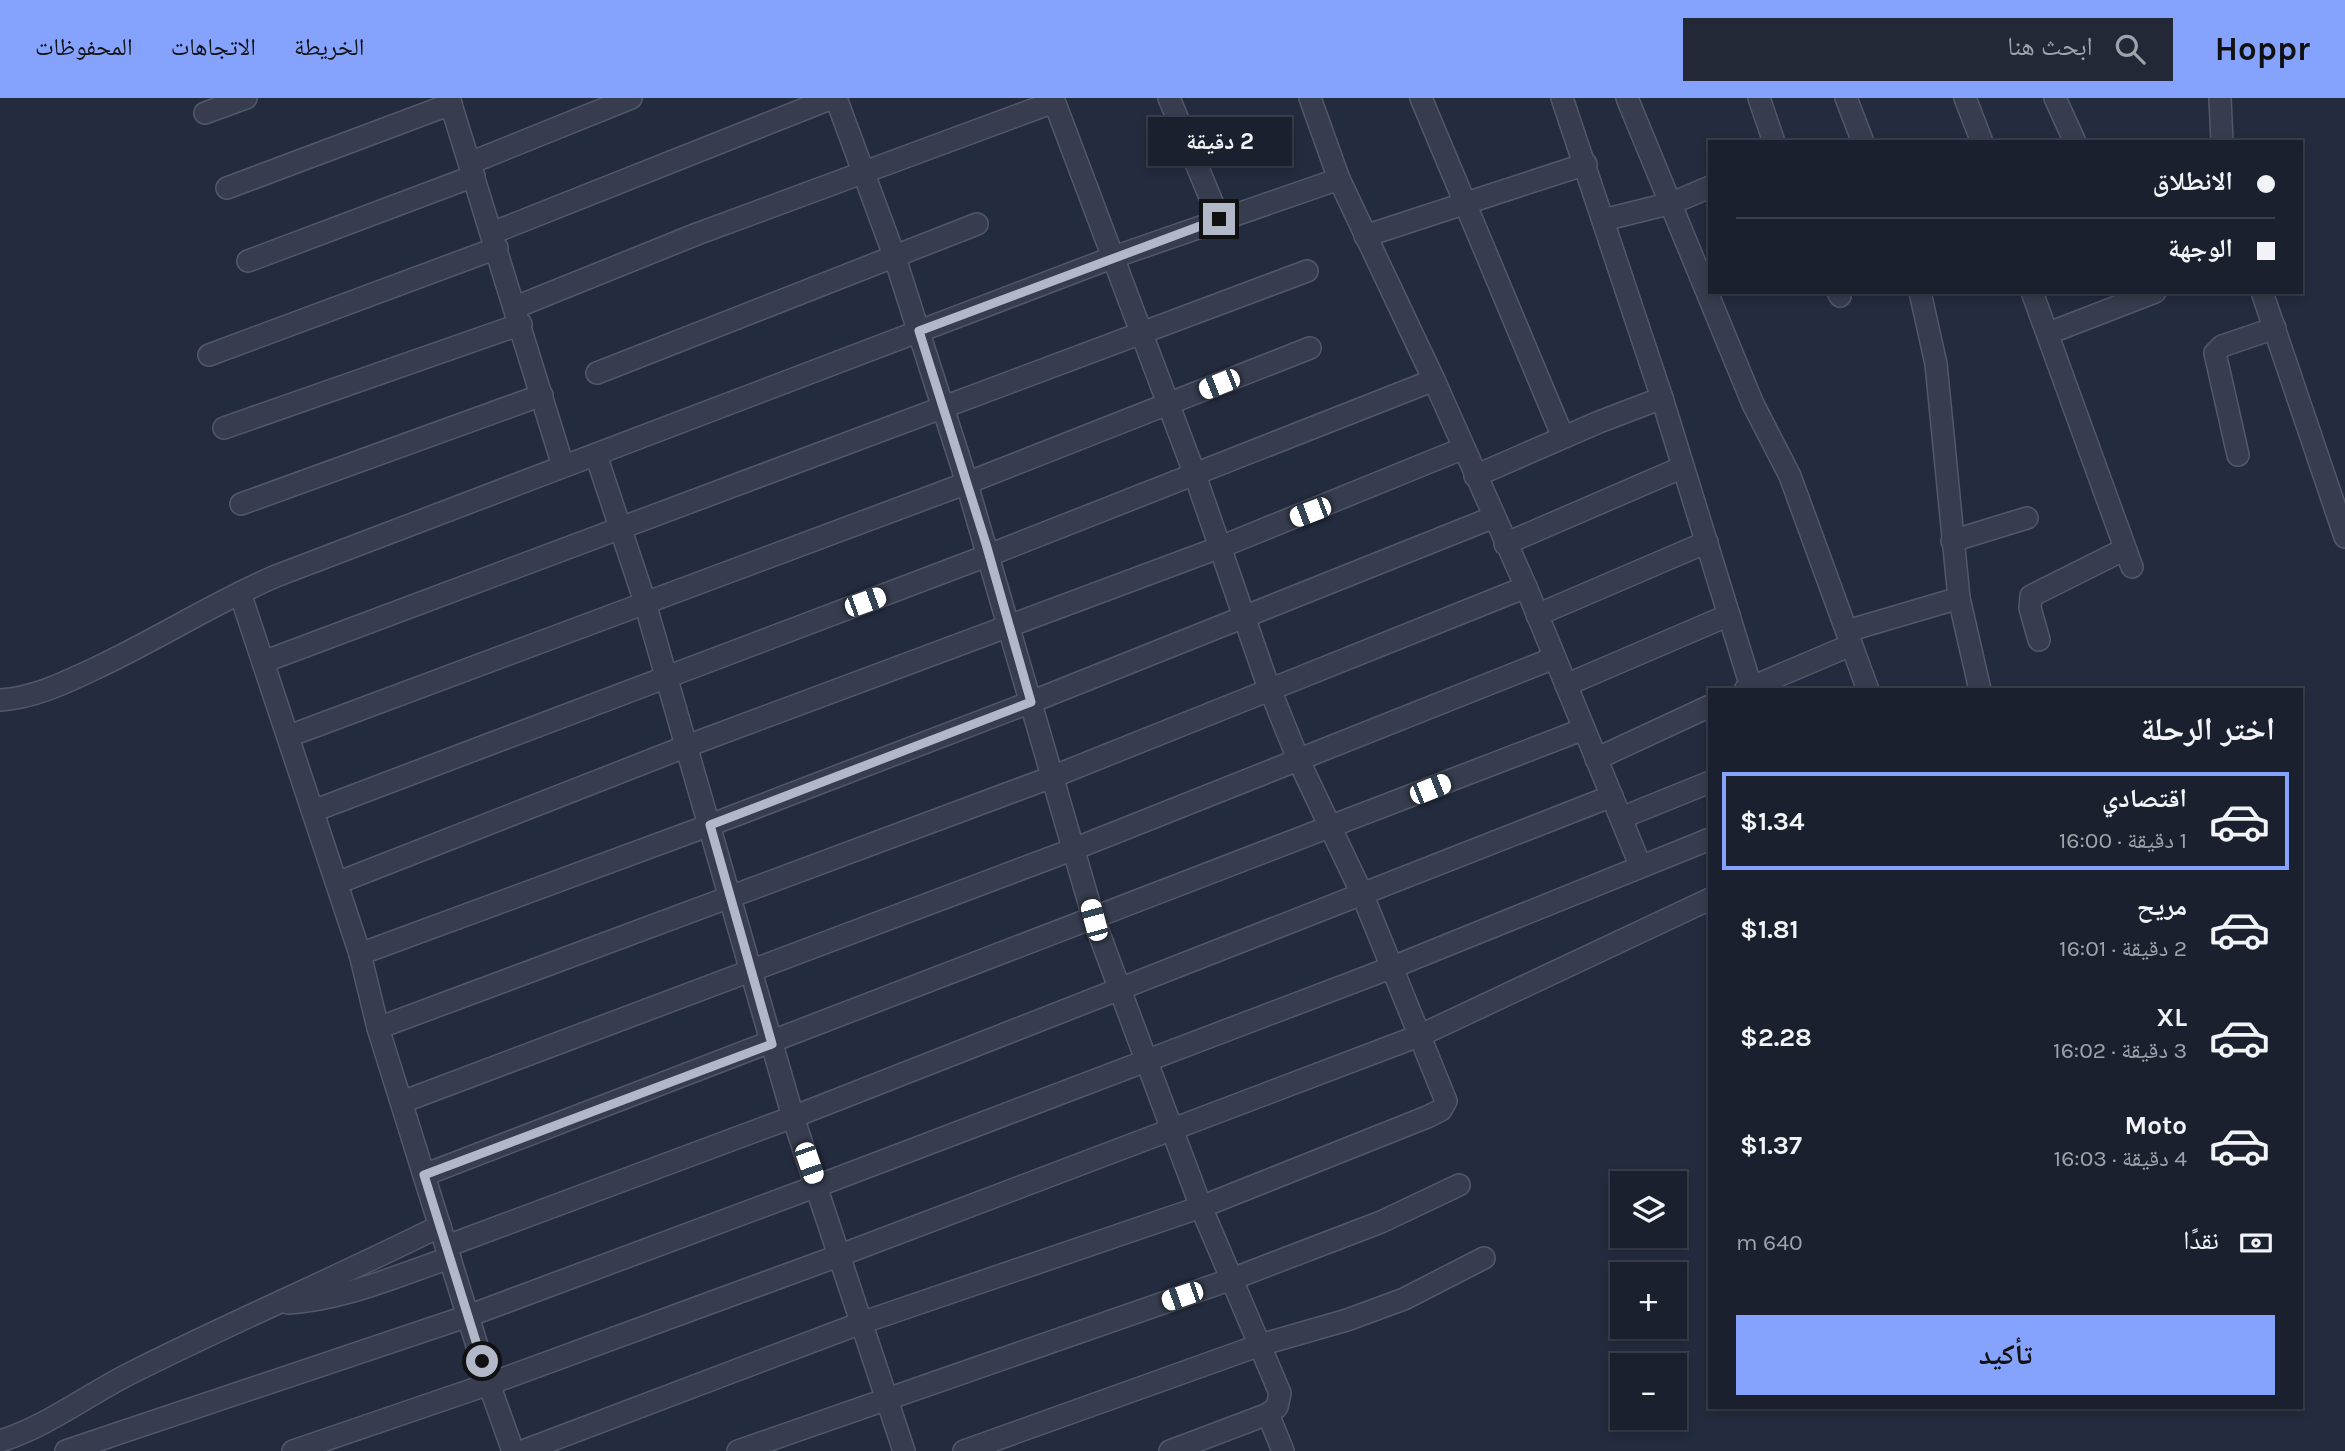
<!DOCTYPE html>
<html lang="ar">
<head>
<meta charset="utf-8">
<style>
  :root { --surface:#1a202e; --page:#232836; --text:#f1f3f6; --muted:#9fa3aa; --line:#383e4a; --accent:#85a2fc }
  body { margin:0; font-family:Karla,"Noto Naskh Arabic",sans-serif; background:var(--page); color:var(--text); direction:rtl; height:100vh; display:flex; flex-direction:column; font-size:26px; white-space:nowrap }
  * { box-sizing:border-box; margin:0 }
  p { font-size:23px; color:var(--muted) }
  .icon { flex:none; width:38px; height:38px; fill:none; stroke:currentColor; stroke-width:2; stroke-linecap:round; stroke-linejoin:round }
  .map { position:relative; flex:1; overflow:hidden; direction:ltr }
  .drawer { position:absolute; left:1708px; top:590px; width:595px; height:721px; display:flex; flex-direction:column; background:var(--surface); border-radius:0px; box-shadow:0 4px 10px #0003,0 0 0 2px var(--line); direction:rtl }
  .drawer>* { flex:none }
  .hud { position:absolute; left:1708px; top:42px; width:595px; height:154px; border-radius:0px; box-shadow:0 4px 10px #0003,0 0 0 2px var(--line); direction:rtl; display:grid; align-content:center; height:154px; padding:0 28px; background:var(--surface) }
  .tools { position:absolute; left:1610px; top:1073px; display:grid; gap:14px }
  .tools a { display:grid; place-items:center; width:77px; height:77px; border-radius:0px; background:var(--surface); box-shadow:0 4px 10px #0003,0 0 0 2px var(--line); font-size:35px }
  .end { position:absolute; width:32px; height:32px; margin:-16px; border:9px solid #b3b8c9; background:#111; box-shadow:0 0 0 4px #111 }
  .from { border-radius:50% }
  .bubble { position:absolute; height:49px; border-radius:0px; background:var(--surface); box-shadow:0 4px 10px #0003,0 0 0 2px var(--line); font-size:23px; font-weight:700; line-height:49px; text-align:center; direction:rtl }
  .car { position:absolute; width:21px; height:42px; margin:-21px -10px; border-radius:9px; box-shadow:0 0 5px 2px #0007; background:linear-gradient(#fff 24%,#345 0 40%,#fff 0 76%,#345 0 86%,#fff 0) }
  .hud b { display:flex; align-items:center; gap:24px; height:66px; font-size:26px }
  .hud b+b { border-top:2px solid var(--line) }
  .hud i { width:18px; height:18px; background:var(--text) }
  ul { padding:0; list-style:none }
  li { display:flex; align-items:center; gap:21px; height:98px; margin:0 14px 10px; padding:0 14px; border:4px solid transparent; border-radius:0px }
  li div { flex:1 }
  li b { display:block; font-size:26px }
  li em { font-style:normal; font-weight:700 }
  li.on { border-color:var(--accent) }
  li>.icon { width:63px; height:63px; stroke-width:1.5 }
  h2 { padding:0 28px; font-size:32px; line-height:84px }
  .pay { display:flex; align-items:center; gap:18px; height:77px; padding:0 28px; font-size:26px }
  .pay p { margin-inline-start:auto }
  .button { display:flex; gap:14px; margin-top:auto; padding:14px 28px }
  .button a { flex:1; height:80px; border-radius:0px; background:var(--accent); color:#111; font-size:28px; font-weight:700; line-height:80px; text-align:center }
  header { display:flex; align-items:center; gap:42px; box-sizing:border-box; height:98px; padding:0 35px; background:var(--accent); color:#111 }
  header strong { font-size:33px }
  nav { display:flex; gap:38px; margin-inline-start:auto; font-size:24px }
  .search { width:490px; height:63px; background:var(--page); display:flex; align-items:center; gap:18px; box-sizing:border-box; padding:0 24px; border-radius:0px; color:var(--muted); font-size:26px }
  .map>svg:first-child { display:block }
  .lines { fill:none; stroke-linecap:round; stroke-linejoin:round }
  .street-casing { stroke:#525869; stroke-width:24 }
  .street { stroke:#373d4e; stroke-width:21 }
  .route { stroke:#b3b8c9; stroke-width:9 }
</style>
</head>
<body>
<header>
<strong>Hoppr</strong>
<div class="search"><svg class="icon" aria-label="search" viewBox="0 0 24 24"><circle cx="10" cy="10" r="6"/><path d="M15 15l6 6"/></svg>ابحث هنا</div>
<nav><a>الخريطة</a><a>الاتجاهات</a><a>المحفوظات</a></nav>
</header>
<div class="map">
<svg width="2345" height="1353" viewBox="0 0 2345 1353">
  <rect width="100%" height="100%" fill="#232b3e"/>
  <g class="lines">
    <!-- street casing -->
    <g class="street-casing">
      <g id="street">
        <polyline points="449,0 563,368"/>
        <polyline points="836,0 895,160 962,369 1094,822 1201,1109 1280,1295 1277,1309 1268,1316 1170,1353"/>
        <polyline points="1169,0 1219,121"/>
        <polyline points="1310,0 1339,81 1434,282 1526,489 1640,767"/>
        <polyline points="1421,0 1563,339"/>
        <polyline points="1562,0 1662,300 1752,592"/>
        <polyline points="1627,0 1753,306 1790,378 1868,592"/>
        <polyline points="1759,0 1774,44"/>
        <polyline points="1846,0 1863,44"/>
        <polyline points="1965,0 1982,44"/>
        <polyline points="2055,0 2075,44"/>
        <polyline points="2220,0 2222,44"/>
        <polyline points="205,15 246,0"/>
        <polyline points="470,65 631,0"/>
        <polyline points="227,90 451,6"/>
        <polyline points="1603,122 1672,105 1710,89"/>
        <polyline points="492,135 832,0"/>
        <polyline points="1365,138 1586,66"/>
        <polyline points="248,163 474,78"/>
        <polyline points="1838,194 1840,198"/>
        <polyline points="1920,194 1936,266 1959,500 1980,592"/>
        <polyline points="2032,194 2132,469"/>
        <polyline points="2262,194 2345,439"/>
        <polyline points="516,209 697,136 1054,4"/>
        <polyline points="2049,235 2155,194"/>
        <polyline points="209,257 497,150"/>
        <polyline points="597,275 977,126"/>
        <polyline points="224,330 521,226"/>
        <polyline points="596,357 643,498 793,1019 904,1353"/>
        <polyline points="2238,357 2215,255 2222,248 2275,230"/>
        <polyline points="1475,378 1599,324 1662,300"/>
        <polyline points="241,406 542,297"/>
        <polyline points="1952,443 2027,420"/>
        <polyline points="1505,446 1683,369"/>
        <polyline points="240,495 360,856 378,930 489,1286 513,1353"/>
        <polyline points="1537,517 1707,444"/>
        <polyline points="1847,533 1959,500"/>
        <polyline points="2039,542 2030,510 2031,498 2125,451"/>
        <polyline points="263,564 1307,173"/>
        <polyline points="1566,587 1729,517"/>
        <polyline points="1745,592 1851,547"/>
        <path d="M0,602C33,600 62,586 92,572C155,543 213,505 276,478L1114,159L1339,81"/>
        <polyline points="289,638 967,385 1310,250"/>
        <polyline points="1596,661 1710,608"/>
        <polyline points="313,713 989,457 1434,282"/>
        <polyline points="1621,720 1710,684"/>
        <polyline points="337,785 687,648 1218,450 1464,350"/>
        <polyline points="360,856 710,727 1031,604 1494,419"/>
        <polyline points="378,930 1052,679 1526,489"/>
        <polyline points="402,1004 1074,751 1554,560"/>
        <polyline points="424,1077 1584,631"/>
        <polyline points="447,1148 793,1019 1612,698"/>
        <path d="M288,1205C344,1202 398,1177 450,1160"/>
        <polyline points="1268,1316 1283,1353"/>
        <path d="M0,1343C49,1328 91,1294 137,1272C237,1222 340,1178 440,1128"/>
        <polyline points="66,1353 468,1218 817,1088 1393,869 1710,741"/>
        <polyline points="293,1353 489,1286 838,1158 1421,937 1710,801"/>
        <polyline points="523,1353 861,1225 1201,1109 1427,1019 1441,1012 1446,1003 1363,798 1298,661 1265,579 1195,377 1053,0"/>
        <polyline points="738,1353 1232,1181 1381,1124 1459,1087"/>
        <polyline points="964,1353 1260,1247 1347,1222 1404,1201 1484,1160"/>
      </g>
    </g>
    <!-- street -->
    <use href="#street" class="street"/>
  </g>
  <g class="lines">
    <!-- route -->
    <polyline class="route" points="482,1263 424,1077 772,946 710,727 1031,604 986,446 919,233 1219,121"/>
  </g>
</svg>
<div class="tools">
<a><svg class="icon" aria-label="layers" viewBox="0 0 24 24"><path d="M12 4l9 5-9 5-9-5zM3 14l9 5 9-5"/></svg></a>
<a>+</a>
<a>−</a>
</div>
<i class="end from" style="left:482px;top:1263px"></i>
<i class="end" style="left:1219px;top:121px"></i>
<div class="bubble" style="left:1148px;top:19px;width:144px">2 دقيقة</div>
<i class="car" style="left:1219px;top:286px;rotate:248deg"></i>
<i class="car" style="left:1310px;top:414px;rotate:249deg"></i>
<i class="car" style="left:865px;top:504px;rotate:70deg"></i>
<i class="car" style="left:1430px;top:691px;rotate:68deg"></i>
<i class="car" style="left:1094px;top:822px;rotate:345deg"></i>
<i class="car" style="left:809px;top:1065px;rotate:161deg"></i>
<i class="car" style="left:1182px;top:1198px;rotate:251deg"></i>
<div class="hud">
<b><i class="from"></i>الانطلاق</b>
<b><i></i>الوجهة</b>
</div>
<section class="drawer">
<h2>اختر الرحلة</h2>
<ul>
<li class="on"><svg class="icon" aria-label="car" viewBox="0 0 24 24"><path d="M5 17H2v-5l4-1 3-4h7l3 4 3 1v5h-3M9 17h6M6 11h13"/><circle cx="7" cy="17" r="2"/><circle cx="17" cy="17" r="2"/></svg><div><b>اقتصادي</b><p>1 دقيقة · 16:00</p></div><em>$1.34</em></li>
<li><svg class="icon" aria-label="car" viewBox="0 0 24 24"><path d="M5 17H2v-5l4-1 3-4h7l3 4 3 1v5h-3M9 17h6M6 11h13"/><circle cx="7" cy="17" r="2"/><circle cx="17" cy="17" r="2"/></svg><div><b>مريح</b><p>2 دقيقة · 16:01</p></div><em>$1.81</em></li>
<li><svg class="icon" aria-label="car" viewBox="0 0 24 24"><path d="M5 17H2v-5l4-1 3-4h7l3 4 3 1v5h-3M9 17h6M6 11h13"/><circle cx="7" cy="17" r="2"/><circle cx="17" cy="17" r="2"/></svg><div><b>XL</b><p>3 دقيقة · 16:02</p></div><em>$2.28</em></li>
<li><svg class="icon" aria-label="car" viewBox="0 0 24 24"><path d="M5 17H2v-5l4-1 3-4h7l3 4 3 1v5h-3M9 17h6M6 11h13"/><circle cx="7" cy="17" r="2"/><circle cx="17" cy="17" r="2"/></svg><div><b>Moto</b><p>4 دقيقة · 16:03</p></div><em>$1.37</em></li>
</ul>
<div class="pay"><svg class="icon" aria-label="cash" viewBox="0 0 24 24"><path d="M3 7h18v10H3z"/><circle cx="12" cy="12" r="2"/></svg>نقدًا<p>640 m</p></div>
<div class="button"><a>تأكيد</a></div>
</section>
</div>
</body>
</html>
